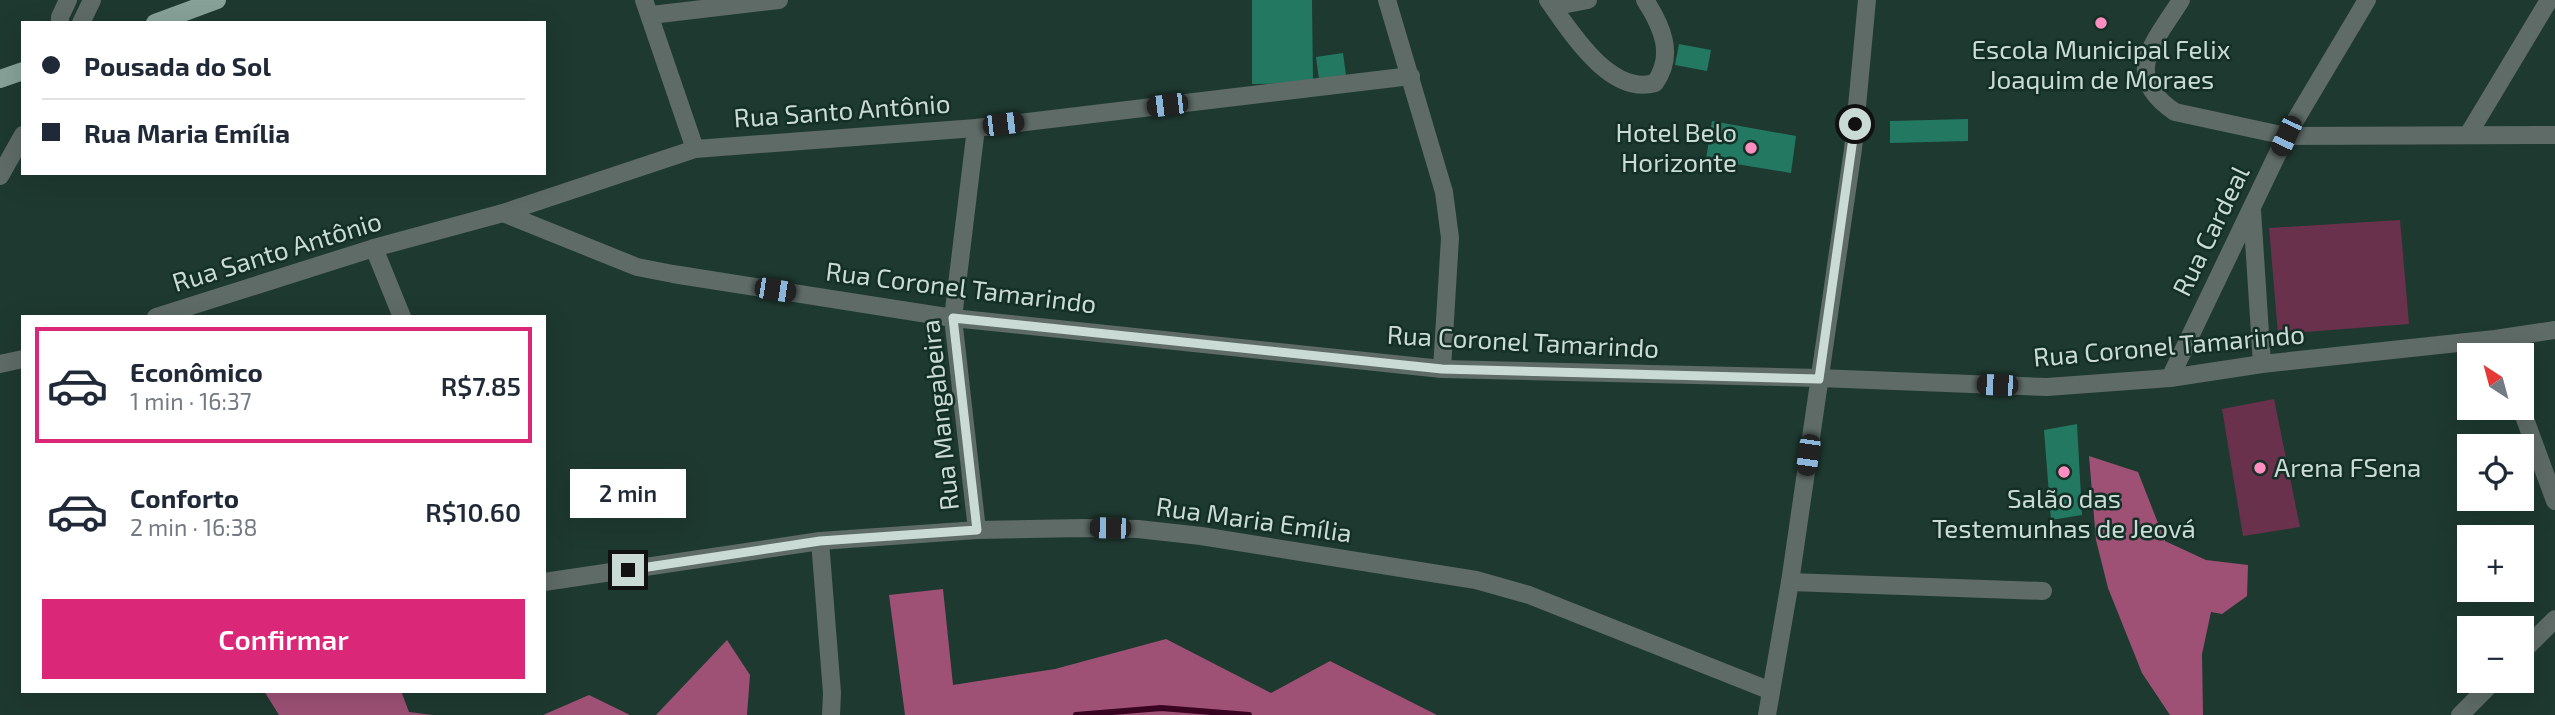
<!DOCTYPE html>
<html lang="pt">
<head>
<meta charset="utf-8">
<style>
  :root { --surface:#fff; --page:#f2f2f3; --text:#1f2937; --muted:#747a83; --line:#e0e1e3; --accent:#db2777 }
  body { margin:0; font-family:"Exo 2",sans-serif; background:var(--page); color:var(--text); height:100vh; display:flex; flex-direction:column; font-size:26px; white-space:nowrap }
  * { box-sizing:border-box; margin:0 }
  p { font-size:23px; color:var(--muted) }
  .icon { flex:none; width:38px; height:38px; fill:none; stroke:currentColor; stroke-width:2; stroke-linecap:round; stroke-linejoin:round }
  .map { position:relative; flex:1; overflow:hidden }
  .panel { position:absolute; left:21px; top:315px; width:525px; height:378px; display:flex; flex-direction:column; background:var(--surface); border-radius:0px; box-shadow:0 7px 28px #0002 }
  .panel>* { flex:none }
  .banner { position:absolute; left:21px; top:21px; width:525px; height:154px; border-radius:0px; box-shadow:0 7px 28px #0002; display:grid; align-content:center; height:154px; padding:0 21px; background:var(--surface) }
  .needle { width:46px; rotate:324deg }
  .fabs { position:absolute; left:2457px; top:343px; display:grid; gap:14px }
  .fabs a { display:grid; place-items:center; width:77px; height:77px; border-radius:0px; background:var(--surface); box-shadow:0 7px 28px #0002; font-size:35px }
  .end { position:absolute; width:32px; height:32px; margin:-16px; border:9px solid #cadad4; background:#111; box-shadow:0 0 0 4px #111 }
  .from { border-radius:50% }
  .bubble { position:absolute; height:49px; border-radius:0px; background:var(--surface); box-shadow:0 7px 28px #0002; font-size:23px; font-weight:600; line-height:49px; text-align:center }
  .car { position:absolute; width:21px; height:42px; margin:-21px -10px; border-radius:9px; box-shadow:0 0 5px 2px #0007; background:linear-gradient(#222 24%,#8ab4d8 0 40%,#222 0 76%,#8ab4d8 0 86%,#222 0) }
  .banner b { display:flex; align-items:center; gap:24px; height:66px; font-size:26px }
  .banner b+b { border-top:2px solid var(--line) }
  .banner i { width:18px; height:18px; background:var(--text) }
  ul { padding:12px 0 0; list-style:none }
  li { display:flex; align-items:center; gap:21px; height:116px; margin:0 14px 10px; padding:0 7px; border:4px solid transparent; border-radius:0px }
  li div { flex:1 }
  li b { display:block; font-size:26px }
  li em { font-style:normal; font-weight:600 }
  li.selected { border-color:var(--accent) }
  li>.icon { width:63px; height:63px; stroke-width:1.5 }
  .action { display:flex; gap:14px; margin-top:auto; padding:14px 21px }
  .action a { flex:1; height:80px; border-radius:0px; background:var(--accent); color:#fff; font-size:28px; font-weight:600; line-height:80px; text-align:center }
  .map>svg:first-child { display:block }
  .green { fill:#69314b }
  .forest { fill:#9e5175 }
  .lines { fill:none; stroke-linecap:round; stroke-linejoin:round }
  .stream { stroke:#390421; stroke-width:6 }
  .building { fill:#237861 }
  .minor { stroke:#5e6b66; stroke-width:18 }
  .tertiary { stroke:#5e6b66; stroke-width:18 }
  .primary { stroke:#87a198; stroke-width:18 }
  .route { stroke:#cadad4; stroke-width:9 }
  .poi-dot { fill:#fd8ec0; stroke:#132f26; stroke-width:2.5 }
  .labels { text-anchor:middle; stroke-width:5; stroke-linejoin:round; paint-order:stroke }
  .poi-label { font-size:26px; fill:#cadad4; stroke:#132f26 }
  .street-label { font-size:26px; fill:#cadad4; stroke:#132f26 }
</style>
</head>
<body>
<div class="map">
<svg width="2555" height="715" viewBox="0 0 2555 715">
  <rect width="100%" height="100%" fill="#1e3930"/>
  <!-- green -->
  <g class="green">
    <polygon points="2400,220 2409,324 2278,334 2269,228"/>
    <polygon points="2274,399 2300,527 2243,536 2222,409"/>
  </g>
  <!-- forest -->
  <g class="forest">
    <polygon points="2089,456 2138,472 2165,541 2206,560 2248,565 2247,596 2222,614 2211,612 2202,654 2203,715 2170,715 2142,673 2108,588 2096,540"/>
    <polygon points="943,589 953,685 1055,669 1166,639 1271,693 1330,661 1437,715 905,715 889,595"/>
    <polygon points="727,640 750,675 747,715 656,715"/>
    <polygon points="264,691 401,691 409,712 433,715 279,715"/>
    <polygon points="589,695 630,715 543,715"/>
  </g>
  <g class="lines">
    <!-- stream -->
    <polyline class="stream" points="1076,715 1161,708 1249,715"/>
  </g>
  <!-- building -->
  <g class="building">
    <polygon points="1252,0 1312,0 1313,83 1252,84"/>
    <polygon points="1679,44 1711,50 1707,71 1675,65"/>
    <polygon points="1343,53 1346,75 1319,79 1316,57"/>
    <polygon points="1968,119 1968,141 1890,143 1890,121"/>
    <polygon points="1712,121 1796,136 1791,173 1706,159"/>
    <polygon points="2077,424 2082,515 2051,520 2044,430"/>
  </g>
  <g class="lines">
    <!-- minor -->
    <g class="minor">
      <polyline points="644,0 695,149"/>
      <polyline points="1387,0 1444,192 1450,238 1442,369"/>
      <path d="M1548,0C1571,32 1610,96 1655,83C1675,55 1662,26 1645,0"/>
      <path d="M2181,0C2155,42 2120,75 2175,112L2286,136L2555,135"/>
      <polyline points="1550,2 1567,4 1588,0"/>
      <polyline points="651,15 779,0"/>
      <polyline points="976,128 953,318 977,530"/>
      <polyline points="2468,135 2549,0"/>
      <polyline points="2252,210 2262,364"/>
      <polyline points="503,213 637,267 673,274 953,318 1442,369 1819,378 2047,387 2170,378 2262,364 2495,339 2555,330"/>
      <polyline points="374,248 402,317"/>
      <polyline points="156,317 374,248 503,213 695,149 976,128 1411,76"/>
      <polyline points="0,364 23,359"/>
      <polyline points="2170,378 2286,136 2367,0"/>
      <polyline points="2521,408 2555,501"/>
      <polyline points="820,541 832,693 831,715"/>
      <polyline points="544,582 820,541 977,530 1082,528 1138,529 1201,536 1476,580 1529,595 1771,691"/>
      <polyline points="1790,582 2043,591"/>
      <polyline points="2522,652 2555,619"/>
      <polyline points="2460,715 2494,681"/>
    </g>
    <!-- tertiary -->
    <g class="tertiary">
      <polyline points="60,23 60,17 68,0"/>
      <polyline points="81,23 92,0"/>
      <polyline points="0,176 23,135"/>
      <polyline points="1767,715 1790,582 1853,149 1867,0"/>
    </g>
    <!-- primary -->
    <g class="primary">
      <polyline points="155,23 217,0"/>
      <polyline points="0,79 23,71"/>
    </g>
  </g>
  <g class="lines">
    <!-- route -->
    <polyline class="route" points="628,570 820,541 977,530 953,318 1442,369 1819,379 1855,124"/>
  </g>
  <!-- markers -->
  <g class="poi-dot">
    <circle cx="2101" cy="23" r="7"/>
    <circle cx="1751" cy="148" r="7"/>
    <circle cx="2260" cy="468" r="7"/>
    <circle cx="2064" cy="472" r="7"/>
  </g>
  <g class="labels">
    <!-- poi labels -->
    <g class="poi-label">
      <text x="2101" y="59">Escola Municipal Felix<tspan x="2101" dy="30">Joaquim de Moraes</tspan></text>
      <text x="1737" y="142" text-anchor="end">Hotel Belo<tspan x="1737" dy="30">Horizonte</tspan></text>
      <text x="2274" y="477" text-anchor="start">Arena FSena</text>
      <text x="2064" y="508">Salão das<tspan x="2064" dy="30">Testemunhas de Jeová</tspan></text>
    </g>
    <!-- street labels -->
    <g class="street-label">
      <text transform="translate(842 111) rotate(-4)" y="9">Rua Santo Antônio</text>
      <text transform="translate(2211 231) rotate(-64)" y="9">Rua Cardeal</text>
      <text transform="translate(277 252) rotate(-17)" y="9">Rua Santo Antônio</text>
      <text transform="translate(961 288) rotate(7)" y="9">Rua Coronel Tamarindo</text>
      <text transform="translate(1523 342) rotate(3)" y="9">Rua Coronel Tamarindo</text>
      <text transform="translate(2169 346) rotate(-5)" y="9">Rua Coronel Tamarindo</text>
      <text transform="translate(940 415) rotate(-96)" y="9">Rua Mangabeira</text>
      <text transform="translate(1254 520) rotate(8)" y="9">Rua Maria Emília</text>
    </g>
  </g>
</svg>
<div class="fabs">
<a><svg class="needle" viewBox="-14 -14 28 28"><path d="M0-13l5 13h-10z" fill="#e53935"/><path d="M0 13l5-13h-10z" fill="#747a83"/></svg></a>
<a><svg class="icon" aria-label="locate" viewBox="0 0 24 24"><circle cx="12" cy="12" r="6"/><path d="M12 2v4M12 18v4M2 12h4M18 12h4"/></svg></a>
<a>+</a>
<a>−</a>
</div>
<i class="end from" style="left:1855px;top:124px"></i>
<i class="end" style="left:628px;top:570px"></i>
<div class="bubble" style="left:570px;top:469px;width:116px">2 min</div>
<i class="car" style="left:1167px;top:105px;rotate:263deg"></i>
<i class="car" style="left:1003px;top:124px;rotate:83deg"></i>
<i class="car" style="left:2286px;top:136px;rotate:205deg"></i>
<i class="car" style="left:775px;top:290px;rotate:99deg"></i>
<i class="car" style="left:1997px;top:385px;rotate:272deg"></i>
<i class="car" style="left:1808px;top:455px;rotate:188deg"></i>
<i class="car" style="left:1110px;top:528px;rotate:271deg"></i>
<div class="banner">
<b><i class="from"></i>Pousada do Sol</b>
<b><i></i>Rua Maria Emília</b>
</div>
<section class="panel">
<ul>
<li class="selected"><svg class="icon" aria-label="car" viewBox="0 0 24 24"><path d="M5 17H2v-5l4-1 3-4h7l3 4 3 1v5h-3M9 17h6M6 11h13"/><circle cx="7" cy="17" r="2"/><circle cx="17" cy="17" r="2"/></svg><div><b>Econômico</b><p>1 min · 16:37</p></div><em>R$7.85</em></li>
<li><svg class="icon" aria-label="car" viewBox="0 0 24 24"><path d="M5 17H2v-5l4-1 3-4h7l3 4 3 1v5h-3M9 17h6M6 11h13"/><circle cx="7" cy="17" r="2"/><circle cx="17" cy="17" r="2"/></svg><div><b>Conforto</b><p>2 min · 16:38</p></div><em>R$10.60</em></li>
</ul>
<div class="action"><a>Confirmar</a></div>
</section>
</div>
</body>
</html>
